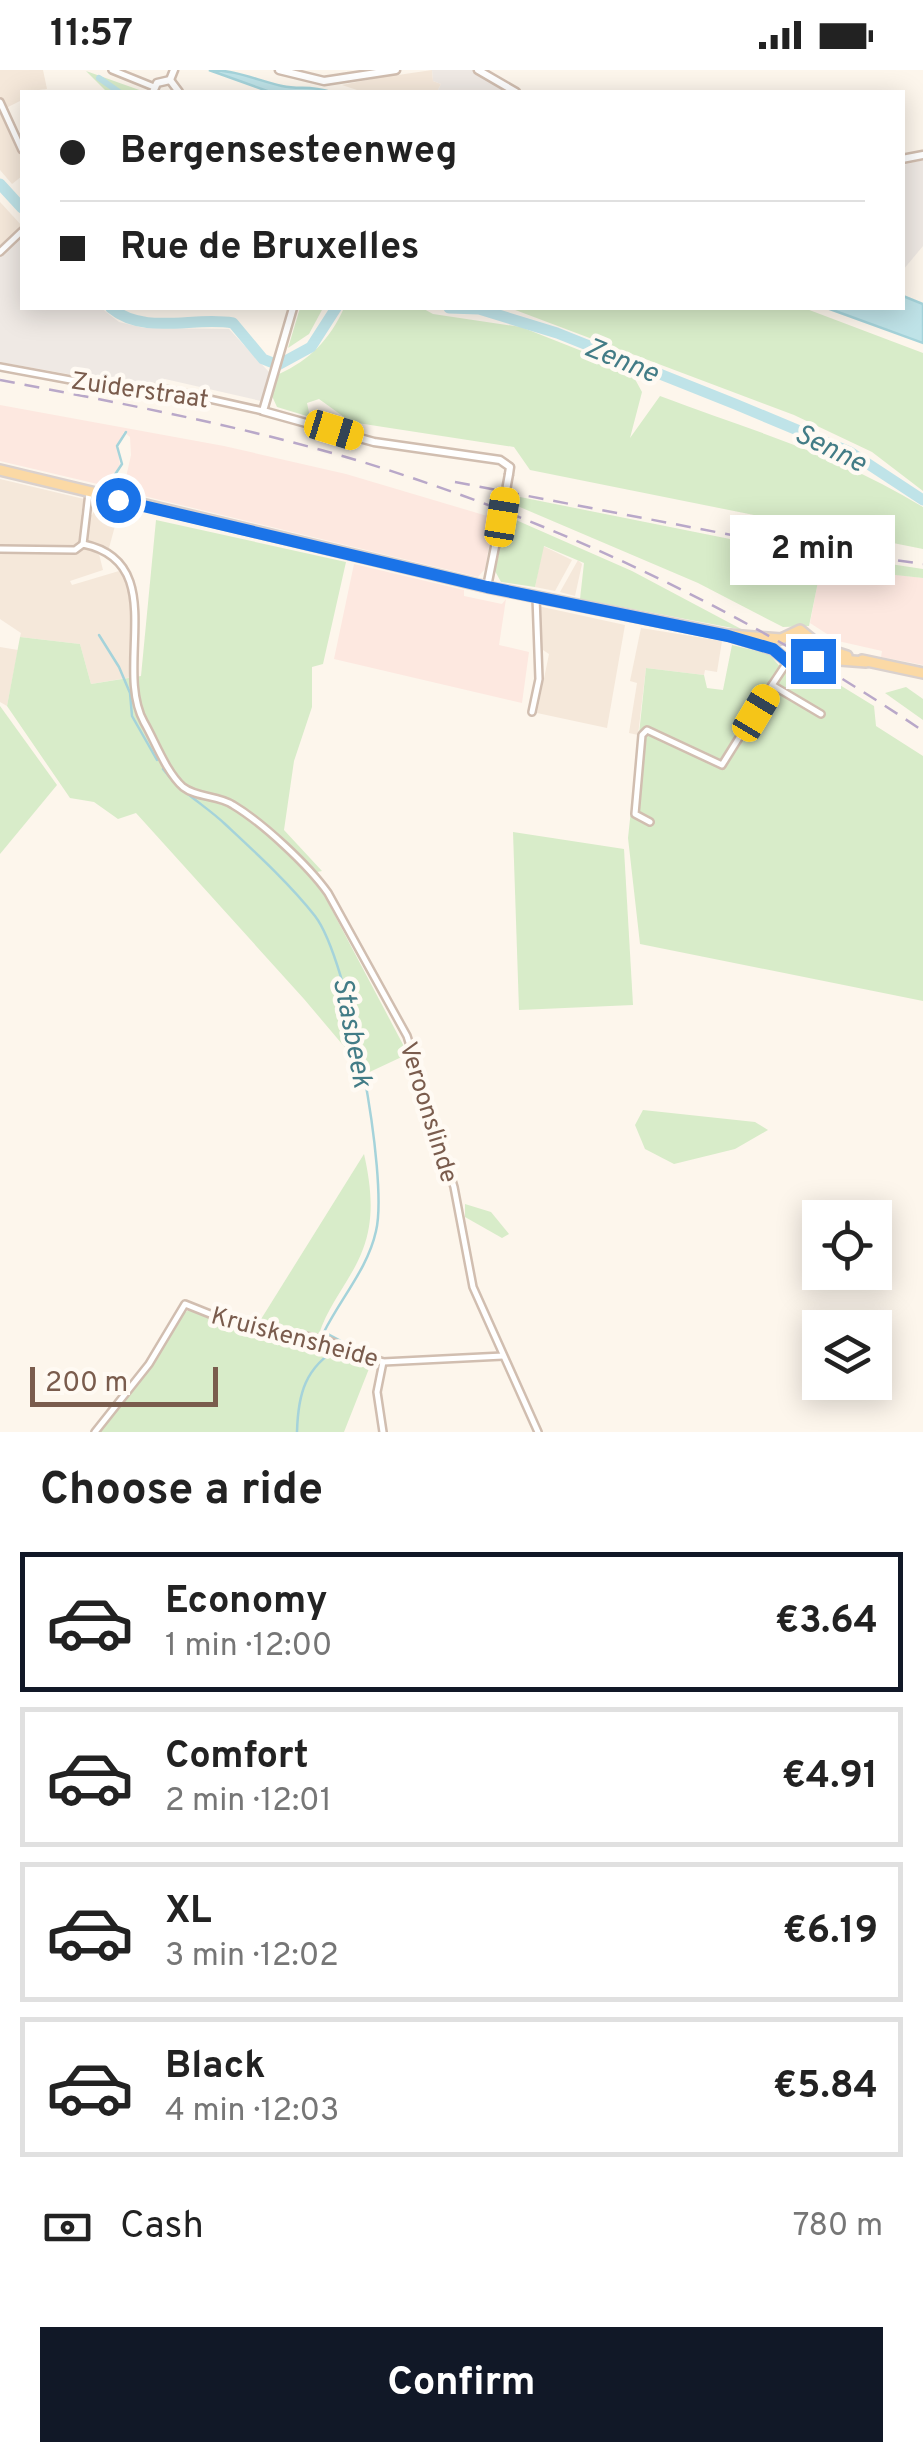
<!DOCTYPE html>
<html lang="en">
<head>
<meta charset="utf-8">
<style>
  :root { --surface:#fff; --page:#f2f2f2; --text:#222; --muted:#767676; --line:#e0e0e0; --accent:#111827 }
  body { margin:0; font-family:Overpass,sans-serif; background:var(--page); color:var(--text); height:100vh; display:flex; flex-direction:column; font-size:38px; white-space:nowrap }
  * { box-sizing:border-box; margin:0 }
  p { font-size:32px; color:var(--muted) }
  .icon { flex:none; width:55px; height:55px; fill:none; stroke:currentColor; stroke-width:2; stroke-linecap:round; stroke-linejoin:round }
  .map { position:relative; height:1362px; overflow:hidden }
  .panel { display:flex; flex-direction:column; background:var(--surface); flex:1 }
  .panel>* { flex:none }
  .banner { position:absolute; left:20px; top:20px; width:885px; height:220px; border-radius:0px; box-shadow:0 5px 25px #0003; display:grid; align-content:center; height:220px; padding:0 40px; background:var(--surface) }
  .fabs { position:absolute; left:802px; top:1130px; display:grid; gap:20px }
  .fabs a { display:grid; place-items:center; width:90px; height:90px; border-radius:0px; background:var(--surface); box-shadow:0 5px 25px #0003; font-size:50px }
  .scale { position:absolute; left:30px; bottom:25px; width:188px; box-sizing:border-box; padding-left:10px; border:5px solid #7a5c4d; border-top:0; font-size:28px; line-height:35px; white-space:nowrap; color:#7a5c4d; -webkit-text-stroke:8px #fffaf3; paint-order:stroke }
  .end { position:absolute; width:45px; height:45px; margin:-22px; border:12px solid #1a73e8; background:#fff; box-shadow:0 0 0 5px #fff }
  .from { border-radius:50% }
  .bubble { position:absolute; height:70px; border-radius:0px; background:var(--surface); box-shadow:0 5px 25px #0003; font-size:32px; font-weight:700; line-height:70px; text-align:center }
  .car { position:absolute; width:30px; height:60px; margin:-30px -15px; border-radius:12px; box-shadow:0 0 8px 2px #0007; background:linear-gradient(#f5c518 24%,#345 0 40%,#f5c518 0 76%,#345 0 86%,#f5c518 0) }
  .banner b { display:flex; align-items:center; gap:35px; height:95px; font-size:38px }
  .banner b+b { border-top:2px solid var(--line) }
  .banner i { width:25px; height:25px; background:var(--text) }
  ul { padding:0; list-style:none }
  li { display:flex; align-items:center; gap:30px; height:140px; margin:0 20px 15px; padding:0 20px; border:5px solid var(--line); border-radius:0px }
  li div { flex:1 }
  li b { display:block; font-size:38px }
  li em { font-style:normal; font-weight:700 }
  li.current { border-color:var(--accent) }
  li>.icon { width:90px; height:90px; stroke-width:1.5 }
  h2 { padding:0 40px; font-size:45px; line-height:120px }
  .pay { display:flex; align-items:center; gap:25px; height:110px; padding:0 40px; font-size:38px }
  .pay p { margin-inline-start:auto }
  .button { display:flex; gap:20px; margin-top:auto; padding:20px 40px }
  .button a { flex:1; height:115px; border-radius:0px; background:var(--accent); color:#fff; font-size:40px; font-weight:700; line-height:115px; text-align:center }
  .status { display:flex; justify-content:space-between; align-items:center; height:70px; padding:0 50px; background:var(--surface); direction:ltr }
  .status svg { height:28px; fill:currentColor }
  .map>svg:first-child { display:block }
  .residential { fill:#f5e8da }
  .commercial { fill:#fde8e0 }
  .industrial { fill:#efe9e4 }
  .green { fill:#d8ecc9 }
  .water { fill:#bfe3e8; stroke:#a5d3da; stroke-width:2.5 }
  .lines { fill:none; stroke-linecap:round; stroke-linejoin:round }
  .stream { stroke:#a5d3da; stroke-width:2.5 }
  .canal { stroke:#bfe3e8; stroke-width:6 }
  .river { stroke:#bfe3e8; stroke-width:11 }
  .minor-casing { stroke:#d1beb0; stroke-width:10 }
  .tertiary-casing { stroke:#d1beb0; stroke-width:11 }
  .primary-casing { stroke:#dad1cd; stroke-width:14 }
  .minor { stroke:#fff; stroke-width:5 }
  .tertiary { stroke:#fff; stroke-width:6 }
  .primary { stroke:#fbd9a5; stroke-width:9 }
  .rail { stroke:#b9a8c9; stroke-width:2.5; stroke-dasharray:15 10; stroke-linecap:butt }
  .tertiary-bridge-casing { stroke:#d1beb0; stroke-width:11; stroke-linecap:butt }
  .tertiary-bridge { stroke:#fff; stroke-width:6 }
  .route { stroke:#1a73e8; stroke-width:12 }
  .labels { text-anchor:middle; stroke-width:9; stroke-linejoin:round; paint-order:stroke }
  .street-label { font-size:25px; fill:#7a5c4d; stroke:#fffaf3 }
  .water-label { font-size:28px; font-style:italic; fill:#437c86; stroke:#fffaf3 }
</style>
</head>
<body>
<div class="status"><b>11:57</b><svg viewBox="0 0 49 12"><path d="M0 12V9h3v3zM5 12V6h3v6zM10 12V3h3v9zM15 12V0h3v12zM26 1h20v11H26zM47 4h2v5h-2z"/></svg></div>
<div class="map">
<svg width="923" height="1362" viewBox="0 0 923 1362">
  <rect width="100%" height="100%" fill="#fdf6ec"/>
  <!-- residential -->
  <g class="residential">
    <polygon points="0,0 43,0 47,19 22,22 22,30 0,41"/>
    <polygon points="372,0 394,0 398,5 432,0 433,11 441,14 437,22 363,22 342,15 372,9"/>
    <polygon points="0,43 22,90 22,106 12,114 0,100"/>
    <polygon points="0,132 22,156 0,177"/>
    <polygon points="0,409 84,429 81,445 92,445 97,436 119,441 109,478 99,484 103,500 70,511 72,515 119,501 129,511 133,607 91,614 80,574 20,567 21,563 0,549"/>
    <polygon points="543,476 572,490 555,521 535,517"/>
    <polygon points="578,490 582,494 575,526 560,522"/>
    <polygon points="538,536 625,555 607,658 537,643 549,584 540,578"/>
    <polygon points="641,558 722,571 717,602 705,600 704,605 646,598 638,665 629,663 637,613 630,611"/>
    <polygon points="0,577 18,580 7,636 0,632"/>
  </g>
  <!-- commercial -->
  <g class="commercial">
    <polygon points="0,335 224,376 346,404 494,448 485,499 478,507 123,421 131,385 130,367 124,362 117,375 120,395 106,416 0,391"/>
    <polygon points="354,494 464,520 464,526 502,534 506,529 499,575 529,582 522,633 334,589"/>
    <polygon points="821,496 923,508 923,595 881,587 882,581 838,571 810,553"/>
  </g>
  <!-- industrial -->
  <g class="industrial">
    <polygon points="432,0 473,0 509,22 437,22 441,14 433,11"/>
    <polygon points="923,90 923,176 903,200 903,95"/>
    <polygon points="22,164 22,238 101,238 119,252 144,258 229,259 269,302 261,331 165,309 163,313 101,310 0,292 0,185"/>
  </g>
  <!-- green -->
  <g class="green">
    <polygon points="86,1 145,22 107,22"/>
    <polygon points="300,238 323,238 309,264 288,278"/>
    <path d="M344,238H422L433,244L521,257L630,300L642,322L630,368L660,326C755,362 834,383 923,437V479L530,400L514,377L351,352L319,329L307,333L310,347L277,337L272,326L279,304C310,290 330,269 344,238Z"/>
    <polygon points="510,238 804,238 923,283 923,421 872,382 794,345"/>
    <polygon points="510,425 745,472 923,499 923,508 821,497 809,556 783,557 698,513 508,432"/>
    <polygon points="507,446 632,501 743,560 580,529 584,493 544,476 535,517 501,512 495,501"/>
    <polygon points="156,450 346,492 323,594 312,597 312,637 294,691 284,760 322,801 307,804 324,825 408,984 359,1007 353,987 304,929 136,743 118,749 94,732 70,728 7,636 20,567 80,574 91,614 141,606"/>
    <polygon points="732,575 769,584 789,607 808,608 817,601 874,636 876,656 923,686 923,931 640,874 628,768 646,598 704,605 707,618 723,620"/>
    <polygon points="906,617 923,629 923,650 885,623"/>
    <polygon points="0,636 57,715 0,784"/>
    <polygon points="513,762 624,779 633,935 519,940"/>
    <polygon points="643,1040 755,1052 768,1060 735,1079 674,1094 645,1079 635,1055"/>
    <path d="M364,1084C371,1115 375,1148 363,1179C352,1209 329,1233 319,1264L258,1254Z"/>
    <polygon points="465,1134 491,1142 509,1164 502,1168 465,1147"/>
    <path d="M190,1239C249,1262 312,1269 372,1291L344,1362H98L149,1300L180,1246Z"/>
  </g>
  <!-- water -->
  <g class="water">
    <path d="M209,0C236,0 256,10 282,16C300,20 309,15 331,22H270Z"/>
    <polygon points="903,226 923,234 923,273 827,238 902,238"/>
  </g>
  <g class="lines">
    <!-- stream -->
    <g class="stream">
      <polyline points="106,418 122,394 117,376 126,362"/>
      <polyline points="99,565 119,597 130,623 132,646 157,690"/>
      <path d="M163,699C180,722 205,735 225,754C255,782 290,814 315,846C349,890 389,1108 376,1161C368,1198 341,1228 324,1262L341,1271"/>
      <path d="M297,1362C298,1324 305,1297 340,1277"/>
    </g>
    <!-- canal -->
    <polyline class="canal" points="99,8 119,22"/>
    <!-- river -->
    <g class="river">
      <polyline points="0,114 22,138"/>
      <path d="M111,238C145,266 194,246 233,253L263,289L278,295L311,277L336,238"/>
      <polyline points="449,238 479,239 557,263 735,334 850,382 923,430"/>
    </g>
    <!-- minor casing -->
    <g class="minor-casing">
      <g id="minor">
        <polyline points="112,0 154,17"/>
        <polyline points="0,32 22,80"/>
        <polyline points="0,182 22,161"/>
        <polyline points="0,297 103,316 160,318 263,341"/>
        <polyline points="83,474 89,423"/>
        <path d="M0,479L75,480L83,474C171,492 113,596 144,652C155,671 166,702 183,717C197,728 218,725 233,735C263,753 308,795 328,823L407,966L454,1117L473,1217L538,1362"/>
        <polyline points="786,594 772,615 821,644"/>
        <polyline points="532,642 539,609 536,527"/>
        <polyline points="650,752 635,744 642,665 647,660 722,695 772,615"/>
        <polyline points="383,1292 377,1322 383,1362"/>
        <polyline points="95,1362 149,1294 185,1234 230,1252 326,1270 383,1292 503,1286"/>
      </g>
    </g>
    <!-- tertiary casing -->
    <g class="tertiary-casing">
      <g id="tertiary">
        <polyline points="279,0 324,11 396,0"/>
        <polyline points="478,0 516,22"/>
        <polyline points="170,10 179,22"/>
        <polyline points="170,10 174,0"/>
        <polyline points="153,22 157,13 170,10"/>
        <polyline points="902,89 923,85"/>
        <polyline points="293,238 263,341 374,372 500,390 510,397 509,404"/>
        <polyline points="487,517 505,426"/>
      </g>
    </g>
    <!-- primary casing -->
    <g class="primary-casing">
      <g id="primary">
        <polyline points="0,400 487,517 728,565 773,579 795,598 827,589 866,592"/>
        <polyline points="730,565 781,569 800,560 822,578 847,586"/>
        <polyline points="862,590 923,603"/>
      </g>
    </g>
    <!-- minor -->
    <use href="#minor" class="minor"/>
    <!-- tertiary -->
    <use href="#tertiary" class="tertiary"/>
    <!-- primary -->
    <use href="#primary" class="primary"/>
    <!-- rail -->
    <g class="rail">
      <path d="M0,310C119,333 239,355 356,390C557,451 749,543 923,661"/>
      <polyline points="455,412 763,471 923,494"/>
    </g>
    <!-- tertiary-bridge casing -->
    <g class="tertiary-bridge-casing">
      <polyline id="tertiary-bridge" points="505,426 509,404"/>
    </g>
    <!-- tertiary-bridge -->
    <use href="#tertiary-bridge" class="tertiary-bridge"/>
  </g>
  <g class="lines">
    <!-- route -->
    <polyline class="route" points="118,430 487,517 728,566 773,579 795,598 813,591"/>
  </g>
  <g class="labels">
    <!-- street labels -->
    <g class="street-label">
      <text transform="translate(140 319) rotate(8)" y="9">Zuiderstraat</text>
      <text transform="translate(430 1042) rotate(73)" y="9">Veroonslinde</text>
      <text transform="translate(295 1266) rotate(15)" y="9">Kruiskensheide</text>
    </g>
    <!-- water labels -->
    <g class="water-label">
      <text transform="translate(622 289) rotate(22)" y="10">Zenne</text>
      <text transform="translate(831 377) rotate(26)" y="10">Senne</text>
      <text transform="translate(354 962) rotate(79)" y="10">Stasbeek</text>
    </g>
  </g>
</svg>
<div class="fabs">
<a><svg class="icon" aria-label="locate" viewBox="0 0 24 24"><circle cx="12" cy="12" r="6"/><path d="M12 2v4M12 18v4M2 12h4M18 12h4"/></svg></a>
<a><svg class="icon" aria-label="layers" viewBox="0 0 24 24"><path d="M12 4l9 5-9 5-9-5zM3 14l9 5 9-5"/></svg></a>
</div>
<div class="scale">200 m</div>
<i class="end from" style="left:118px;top:430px"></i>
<i class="end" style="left:813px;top:591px"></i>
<div class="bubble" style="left:730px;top:445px;width:165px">2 min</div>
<i class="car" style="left:334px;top:360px;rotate:107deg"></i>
<i class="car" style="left:502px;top:447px;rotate:9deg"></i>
<i class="car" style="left:756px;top:643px;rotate:31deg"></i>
<div class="banner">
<b><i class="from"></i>Bergensesteenweg</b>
<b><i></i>Rue de Bruxelles</b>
</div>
</div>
<section class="panel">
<h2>Choose a ride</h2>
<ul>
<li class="current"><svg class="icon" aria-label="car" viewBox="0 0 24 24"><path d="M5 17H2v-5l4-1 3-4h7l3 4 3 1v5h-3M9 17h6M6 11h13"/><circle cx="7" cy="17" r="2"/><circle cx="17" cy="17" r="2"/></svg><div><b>Economy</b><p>1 min · 12:00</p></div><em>€3.64</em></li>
<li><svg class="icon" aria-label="car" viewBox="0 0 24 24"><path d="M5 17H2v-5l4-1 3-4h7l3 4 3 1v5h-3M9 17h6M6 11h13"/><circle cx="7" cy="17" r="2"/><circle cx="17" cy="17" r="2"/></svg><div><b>Comfort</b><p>2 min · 12:01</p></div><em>€4.91</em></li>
<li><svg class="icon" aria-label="car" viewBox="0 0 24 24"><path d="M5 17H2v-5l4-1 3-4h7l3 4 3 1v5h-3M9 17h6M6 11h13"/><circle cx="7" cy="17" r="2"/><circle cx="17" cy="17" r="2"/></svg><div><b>XL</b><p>3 min · 12:02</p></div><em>€6.19</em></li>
<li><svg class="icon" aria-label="car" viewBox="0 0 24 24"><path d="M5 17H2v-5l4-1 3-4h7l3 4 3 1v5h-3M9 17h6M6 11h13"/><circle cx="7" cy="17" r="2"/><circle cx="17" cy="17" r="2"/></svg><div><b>Black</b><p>4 min · 12:03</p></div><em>€5.84</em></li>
</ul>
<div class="pay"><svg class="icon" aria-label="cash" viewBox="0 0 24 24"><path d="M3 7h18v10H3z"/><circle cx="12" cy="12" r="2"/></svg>Cash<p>780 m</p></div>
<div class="button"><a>Confirm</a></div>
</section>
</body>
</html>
